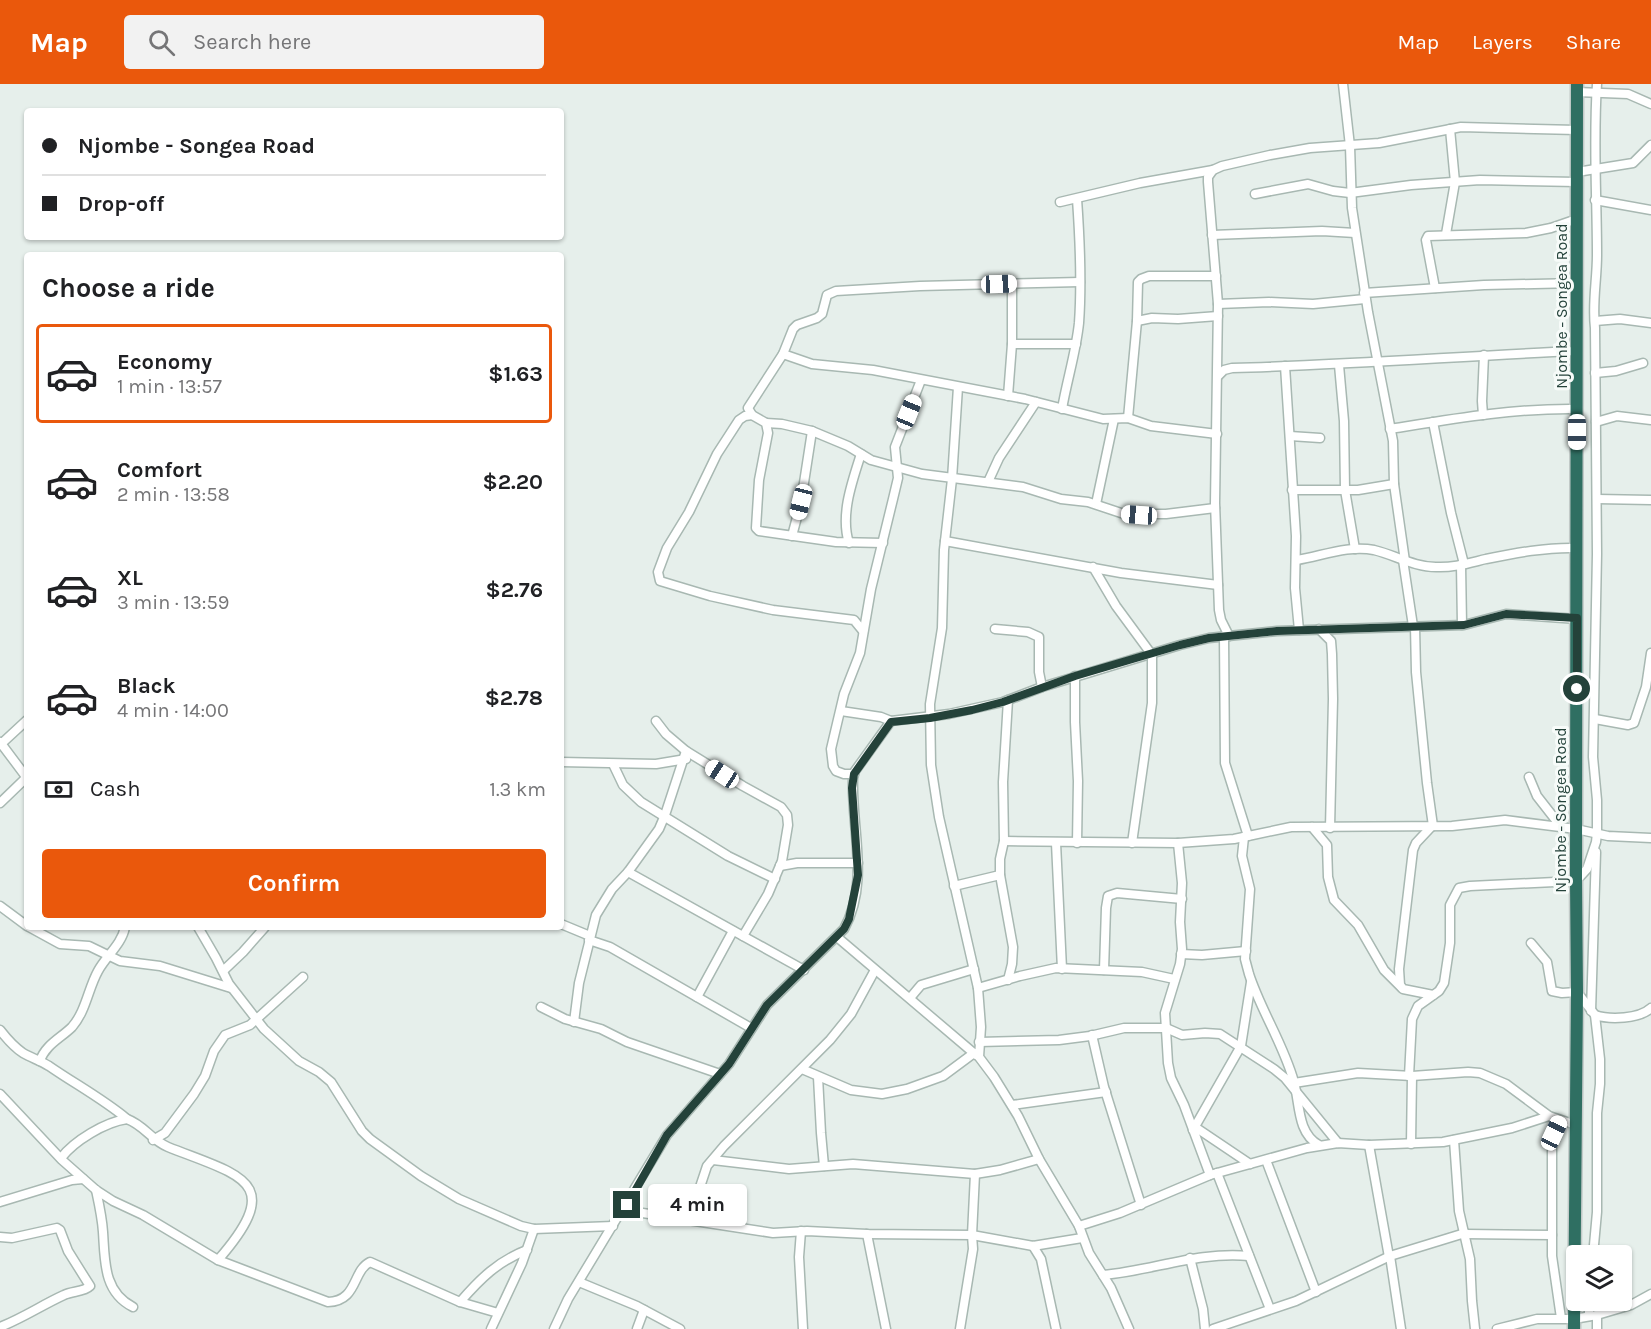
<!DOCTYPE html>
<html lang="en">
<head>
<meta charset="utf-8">
<style>
  :root { --surface:#fff; --page:#f2f2f2; --text:#202124; --muted:#757577; --line:#e0e0e0; --accent:#ea580c }
  body { margin:0; font-family:Karla,sans-serif; background:var(--page); color:var(--text); height:100vh; display:flex; flex-direction:column; font-size:22px; white-space:nowrap }
  * { box-sizing:border-box; margin:0 }
  p { font-size:20px; color:var(--muted) }
  .icon { flex:none; width:33px; height:33px; fill:none; stroke:currentColor; stroke-width:2; stroke-linecap:round; stroke-linejoin:round }
  .map { position:relative; flex:1; overflow:hidden }
  .side { position:absolute; left:24px; top:168px; width:540px; height:678px; display:flex; flex-direction:column; background:var(--surface); border-radius:6px; box-shadow:0 2px 4px #0004 }
  .side>* { flex:none }
  .top-card { position:absolute; left:24px; top:24px; width:540px; height:132px; border-radius:6px; box-shadow:0 2px 4px #0004; display:grid; align-content:center; height:132px; padding:0 18px; background:var(--surface) }
  .controls { position:absolute; left:1566px; top:1161px; display:grid; gap:12px }
  .controls a { display:grid; place-items:center; width:66px; height:66px; border-radius:6px; background:var(--surface); box-shadow:0 2px 4px #0004; font-size:30px }
  .end { position:absolute; width:27px; height:27px; margin:-14px; border:8px solid #24423a; background:#fff; box-shadow:0 0 0 3px #fff }
  .from { border-radius:50% }
  .bubble { position:absolute; height:42px; border-radius:6px; background:var(--surface); box-shadow:0 2px 4px #0004; font-size:20px; font-weight:700; line-height:42px; text-align:center }
  .car { position:absolute; width:18px; height:36px; margin:-18px -9px; border-radius:8px; box-shadow:0 0 4px 2px #0007; background:linear-gradient(#fff 24%,#345 0 40%,#fff 0 76%,#345 0 86%,#fff 0) }
  .top-card b { display:flex; align-items:center; gap:21px; height:57px; font-size:22px }
  .top-card b+b { border-top:2px solid var(--line) }
  .top-card i { width:15px; height:15px; background:var(--text) }
  ul { padding:0; list-style:none }
  li { display:flex; align-items:center; gap:18px; height:99px; margin:0 12px 9px; padding:0 6px; border:3px solid transparent; border-radius:6px }
  li div { flex:1 }
  li b { display:block; font-size:22px }
  li em { font-style:normal; font-weight:700 }
  li.selected { border-color:var(--accent) }
  li>.icon { width:54px; height:54px; stroke-width:1.5 }
  h2 { padding:0 18px; font-size:27px; line-height:72px }
  .pay { display:flex; align-items:center; gap:15px; height:66px; padding:0 18px; font-size:22px }
  .pay p { margin-inline-start:auto }
  .primary-button { display:flex; gap:12px; margin-top:auto; padding:12px 18px }
  .primary-button a { flex:1; height:69px; border-radius:6px; background:var(--accent); color:#fff; font-size:24px; font-weight:700; line-height:69px; text-align:center }
  header { display:flex; align-items:center; gap:36px; box-sizing:border-box; height:84px; padding:0 30px; background:var(--accent); color:#fff }
  header strong { font-size:28px }
  nav { display:flex; gap:33px; margin-inline-start:auto; font-size:21px }
  .search { width:420px; height:54px; background:var(--page); display:flex; align-items:center; gap:15px; box-sizing:border-box; padding:0 21px; border-radius:6px; color:var(--muted); font-size:22px }
  .map>svg:first-child { display:block }
  .lines { fill:none; stroke-linecap:round; stroke-linejoin:round }
  .minor-casing { stroke:#a8b8b2; stroke-width:11 }
  .highway-casing { stroke:#c2cac8; stroke-width:15 }
  .minor { stroke:#fff; stroke-width:8 }
  .highway { stroke:#2f6f62; stroke-width:12 }
  .route { stroke:#24423a; stroke-width:8 }
  .labels { text-anchor:middle; stroke-width:6; stroke-linejoin:round; paint-order:stroke }
  .street-label { font-size:16px; fill:#24423a; stroke:#f7fbf9 }
</style>
</head>
<body>
<header>
<strong>Map</strong>
<div class="search"><svg class="icon" aria-label="search" viewBox="0 0 24 24"><circle cx="10" cy="10" r="6"/><path d="M15 15l6 6"/></svg>Search here</div>
<nav><a>Map</a><a>Layers</a><a>Share</a></nav>
</header>
<div class="map">
<svg width="1651" height="1245" viewBox="0 0 1651 1245">
  <rect width="100%" height="100%" fill="#e6efeb"/>
  <g class="lines">
    <!-- minor casing -->
    <g class="minor-casing">
      <g id="minor">
        <polyline points="1343,0 1350,62 1352,124 1368,228 1393,357 1394,400 1405,477"/>
        <polyline points="1577,8 1628,10 1651,20"/>
        <polyline points="1577,88 1633,79 1651,61"/>
        <polyline points="1255,110 1308,100 1333,107 1350,109 1411,101 1480,96 1577,98"/>
        <polyline points="1595,116 1651,126"/>
        <polyline points="1060,118 1140,99 1213,86"/>
        <polyline points="1446,150 1455,98 1450,45"/>
        <polyline points="1212,151 1322,147 1355,149"/>
        <polyline points="1435,204 1426,156 1428,152 1526,149 1551,144 1577,135"/>
        <polyline points="1364,209 1484,201 1577,199"/>
        <polyline points="1218,220 1269,218 1313,220 1365,215"/>
        <polyline points="1137,237 1152,234 1178,235 1218,232"/>
        <polyline points="1595,237 1620,235 1651,239"/>
        <polyline points="1012,260 1076,260"/>
        <polyline points="783,270 812,280 873,286 1025,315 1103,335 1128,334 1151,342 1217,350"/>
        <polyline points="1339,281 1344,337 1345,406 1355,465"/>
        <polyline points="1285,282 1296,452 1295,504 1299,546"/>
        <polyline points="1595,289 1616,287 1643,279"/>
        <path d="M1218,292L1224,286L1232,284C1347,281 1462,272 1577,267"/>
        <polyline points="958,303 952,395 944,466 942,544 930,620 931,681 939,733 978,904 981,943 979,973 994,993 1018,1032 1039,1075 1079,1142 1089,1169 1111,1204 1129,1245"/>
        <polyline points="1008,312 1012,260 1012,199"/>
        <path d="M1062,325C1067,296 1076,268 1079,239C1082,197 1080,157 1077,115"/>
        <polyline points="752,331 745,332 739,336 717,370 689,428 667,464 658,488 660,497 710,512 773,526 854,536 863,547"/>
        <polyline points="1483,331 1482,317 1484,271"/>
        <polyline points="1128,334 1137,237 1138,198 1141,195 1149,192 1216,192"/>
        <polyline points="1433,338 1451,429 1464,480"/>
        <polyline points="1596,338 1617,332 1651,336"/>
        <polyline points="766,339 782,340 812,347 848,362 871,376 922,390 1023,403 1061,415 1088,418 1124,430 1166,430 1215,424"/>
        <path d="M1390,345C1452,335 1514,324 1577,325"/>
        <polyline points="1290,352 1320,354"/>
        <polyline points="988,398 999,374 1036,318"/>
        <polyline points="1292,406 1358,406 1394,400"/>
        <polyline points="1597,415 1651,416"/>
        <polyline points="1096,420 1114,335"/>
        <polyline points="792,452 801,418 812,347"/>
        <polyline points="945,457 1121,489 1218,501"/>
        <path d="M849,459C840,431 852,398 861,370"/>
        <polyline points="883,459 836,458 759,447 756,444 759,396 768,349 766,339 752,331 748,324 783,270 793,245 797,241 817,234 822,230 827,211 836,207 920,202 1080,198"/>
        <path d="M1297,476C1322,472 1348,461 1374,466C1395,471 1414,483 1436,483C1453,484 1469,479 1486,475C1516,469 1546,463 1577,464"/>
        <polyline points="1403,476 1413,542"/>
        <polyline points="1461,481 1462,541"/>
        <polyline points="1093,483 1116,522 1152,571 1152,619 1132,759"/>
        <polyline points="1415,542 1416,588 1427,699 1433,742"/>
        <polyline points="995,545 1028,548 1039,553 1039,588 1042,603"/>
        <polyline points="1319,545 1331,557 1332,570 1333,615 1330,744"/>
        <polyline points="1224,552 1225,679 1248,752"/>
        <polyline points="1229,552 1221,536 1219,526 1215,419 1218,220 1208,98 1208,93 1213,86 1222,82 1270,71 1310,64 1379,59 1461,43 1577,46"/>
        <polyline points="1075,592 1075,638 1078,697 1077,759"/>
        <polyline points="1008,616 1003,698 1004,757 1000,775 1000,791 1013,863 1012,880 1008,896"/>
        <polyline points="841,627 881,633 891,637"/>
        <polyline points="1595,635 1628,641 1634,639 1646,603 1651,569"/>
        <polyline points="656,637 666,650 686,667 743,702 781,723 787,731 788,741 782,777 768,810 743,852"/>
        <polyline points="0,658 27,694"/>
        <polyline points="1,660 27,636"/>
        <polyline points="561,678 656,680 686,675"/>
        <polyline points="613,680 623,701 641,718 728,772 775,795"/>
        <polyline points="854,690 844,690 836,687 833,682 831,665 844,610 860,569 871,505 893,415 898,394 895,363 921,296"/>
        <polyline points="1529,693 1537,712 1562,744"/>
        <polyline points="0,719 27,693"/>
        <polyline points="1432,742 1416,759 1413,766 1399,885 1400,901 1403,905 1433,911"/>
        <polyline points="1312,743 1327,761 1328,793 1334,816 1358,841 1384,886 1402,904"/>
        <path d="M1244,753L1242,772L1250,805L1245,875L1249,890C1261,927 1284,961 1294,998C1300,1020 1297,1049 1319,1061"/>
        <polyline points="1004,757 1178,759 1234,755 1291,743 1452,742 1505,736 1576,745 1608,752 1651,754"/>
        <polyline points="1056,759 1062,885"/>
        <polyline points="1178,759 1182,799 1180,838 1182,865 1180,880 1165,929 1168,979 1171,994 1184,1021 1210,1091"/>
        <polyline points="780,782 797,779 858,779"/>
        <polyline points="628,788 804,886"/>
        <polyline points="954,802 1000,791"/>
        <polyline points="0,822 27,842"/>
        <polyline points="561,840 590,852"/>
        <polyline points="29,843 60,860 89,862 120,877 160,882 231,904"/>
        <polyline points="198,843 216,874 229,900 264,945 299,977 319,988 331,998 362,1047 370,1055 421,1092 459,1115 521,1142 534,1145 613,1142"/>
        <polyline points="837,853 976,971"/>
        <polyline points="589,856 610,863 751,944"/>
        <path d="M1531,859L1547,878L1552,907L1562,909L1577,908L1595,931C1610,936 1639,935 1651,924"/>
        <polyline points="1181,870 1202,871 1246,867"/>
        <polyline points="1104,886 1106,824 1108,812 1117,809 1182,815"/>
        <polyline points="223,887 243,868 265,843"/>
        <polyline points="978,904 1020,892 1056,884 1142,888 1174,895"/>
        <polyline points="697,913 733,847"/>
        <polyline points="910,914 921,901 974,885"/>
        <polyline points="541,923 565,935 601,945 627,958 720,990"/>
        <polyline points="1591,927 1596,768"/>
        <polyline points="574,938 579,899 596,831 612,805 628,788 659,745 665,731 686,667"/>
        <path d="M0,946C7,955 14,963 23,969C32,974 41,977 49,982C75,1000 103,1015 127,1035"/>
        <polyline points="1092,951 1104,1003 1141,1121"/>
        <polyline points="979,958 1059,956 1090,952 1124,944 1166,944 1182,951 1205,949 1220,950 1274,985 1285,994 1338,1059"/>
        <path d="M40,977C45,961 61,954 72,943C86,927 88,905 98,887C106,872 122,860 125,843"/>
        <polyline points="802,985 851,1006 882,1010 907,1005 943,992 974,969"/>
        <path d="M1409,992L1412,935L1418,922L1439,907L1444,899L1450,859V821L1459,804L1470,802L1576,797L1587,785L1596,758L1597,749V716L1593,673L1597,470L1595,244C1592,219 1597,196 1597,171C1597,114 1593,57 1597,0"/>
        <polyline points="818,993 821,1049 824,1082"/>
        <polyline points="1294,999 1358,989 1412,992 1468,988 1480,989 1506,1000 1549,1032 1576,1041"/>
        <path d="M0,1010L62,1076L96,1106L113,1117L143,1131L218,1176L328,1218C358,1217 352,1187 370,1178L460,1218L498,1229"/>
        <polyline points="1012,1021 1106,1008"/>
        <polyline points="1559,1036 1554,1049 1552,1059 1552,1172 1561,1234"/>
        <polyline points="1195,1043 1250,1080"/>
        <polyline points="1193,1046 1241,962 1251,898"/>
        <polyline points="153,1056 165,1049 194,1010 205,992 214,967 225,951 250,941 303,893"/>
        <polyline points="1454,1056 1459,1127 1470,1175 1472,1217 1475,1245"/>
        <polyline points="1411,1060 1412,992"/>
        <polyline points="1369,1061 1389,1173"/>
        <path d="M61,1074C74,1057 105,1038 127,1035C144,1041 151,1056 168,1063C241,1092 287,1097 218,1176"/>
        <polyline points="713,1076 789,1085 853,1080 975,1090 1000,1086 1039,1075"/>
        <polyline points="1266,1076 1316,1208"/>
        <polyline points="1217,1089 1270,1225"/>
        <path d="M96,1106C99,1120 102,1133 103,1148C105,1176 103,1208 133,1223"/>
        <polyline points="0,1118 72,1096 83,1095"/>
        <polyline points="623,1126 773,1149 807,1147 867,1150 972,1151 1033,1162 1082,1154"/>
        <polyline points="689,1136 707,1082 724,1062 830,956 851,930 875,886"/>
        <polyline points="1079,1142 1120,1129 1210,1091 1307,1064 1338,1059 1369,1061 1443,1058 1512,1044 1549,1032"/>
        <polyline points="801,1147 799,1173 803,1245"/>
        <polyline points="867,1150 886,1245"/>
        <polyline points="1465,1150 1552,1151"/>
        <path d="M0,1153L12,1154L57,1144L60,1146L68,1167L90,1202C84,1208 72,1207 64,1211C42,1221 23,1234 0,1243"/>
        <polyline points="1033,1162 1041,1175 1056,1245"/>
        <polyline points="1390,1172 1401,1245"/>
        <polyline points="1593,1172 1597,1128 1597,1029 1600,1000 1600,975 1595,931"/>
        <polyline points="1190,1174 1203,1225 1205,1245"/>
        <path d="M1103,1191C1152,1187 1198,1167 1249,1172"/>
        <polyline points="579,1198 637,1222 680,1245"/>
        <polyline points="1589,1216 1589,1232"/>
        <path d="M460,1218C480,1195 498,1177 527,1166"/>
        <polyline points="491,1245 522,1179 534,1145"/>
        <path d="M554,1245L568,1215L667,1051L729,980L767,921L844,845C870,798 851,744 853,694L855,687L891,637L949,630L1003,618L1042,603L1180,561L1209,554L1277,547L1464,541L1506,530L1577,535"/>
        <polyline points="637,1245 644,1226"/>
        <polyline points="960,1245 973,1165 972,1151 975,1090"/>
        <polyline points="1213,1245 1296,1217 1390,1172 1465,1149"/>
        <polyline points="1497,1245 1537,1235 1574,1235 1597,1231 1631,1221 1651,1210"/>
        <polyline points="1597,1245 1597,1231"/>
      </g>
    </g>
    <!-- highway casing -->
    <g class="highway-casing">
      <polyline id="highway" points="1574,1245 1577,908 1576,797 1577,0"/>
    </g>
    <!-- minor -->
    <use href="#minor" class="minor"/>
    <!-- highway -->
    <use href="#highway" class="highway"/>
  </g>
  <g class="lines">
    <!-- route -->
    <polyline class="route" points="627,1121 667,1051 729,980 767,921 844,845 849,835 858,791 852,704 854,690 891,638 930,634 972,626 1003,618 1075,592 1180,561 1209,554 1277,547 1464,541 1506,530 1577,534 1577,605"/>
  </g>
  <g class="labels">
    <!-- street labels -->
    <g class="street-label">
      <text transform="translate(1561 222) rotate(-90)" y="6">Njombe - Songea Road</text>
      <text transform="translate(1560 726) rotate(-90)" y="6">Njombe - Songea Road</text>
    </g>
  </g>
</svg>
<div class="controls">
<a><svg class="icon" aria-label="layers" viewBox="0 0 24 24"><path d="M12 4l9 5-9 5-9-5zM3 14l9 5 9-5"/></svg></a>
</div>
<i class="end from" style="left:1577px;top:605px"></i>
<i class="end" style="left:627px;top:1121px"></i>
<div class="bubble" style="left:648px;top:1100px;width:99px">4 min</div>
<i class="car" style="left:999px;top:200px;rotate:88deg"></i>
<i class="car" style="left:909px;top:328px;rotate:22deg"></i>
<i class="car" style="left:1577px;top:348px;rotate:180deg"></i>
<i class="car" style="left:801px;top:418px;rotate:194deg"></i>
<i class="car" style="left:1139px;top:431px;rotate:274deg"></i>
<i class="car" style="left:722px;top:690px;rotate:303deg"></i>
<i class="car" style="left:1554px;top:1049px;rotate:25deg"></i>
<div class="top-card">
<b><i class="from"></i>Njombe - Songea Road</b>
<b><i></i>Drop-off</b>
</div>
<section class="side">
<h2>Choose a ride</h2>
<ul>
<li class="selected"><svg class="icon" aria-label="car" viewBox="0 0 24 24"><path d="M5 17H2v-5l4-1 3-4h7l3 4 3 1v5h-3M9 17h6M6 11h13"/><circle cx="7" cy="17" r="2"/><circle cx="17" cy="17" r="2"/></svg><div><b>Economy</b><p>1 min · 13:57</p></div><em>$1.63</em></li>
<li><svg class="icon" aria-label="car" viewBox="0 0 24 24"><path d="M5 17H2v-5l4-1 3-4h7l3 4 3 1v5h-3M9 17h6M6 11h13"/><circle cx="7" cy="17" r="2"/><circle cx="17" cy="17" r="2"/></svg><div><b>Comfort</b><p>2 min · 13:58</p></div><em>$2.20</em></li>
<li><svg class="icon" aria-label="car" viewBox="0 0 24 24"><path d="M5 17H2v-5l4-1 3-4h7l3 4 3 1v5h-3M9 17h6M6 11h13"/><circle cx="7" cy="17" r="2"/><circle cx="17" cy="17" r="2"/></svg><div><b>XL</b><p>3 min · 13:59</p></div><em>$2.76</em></li>
<li><svg class="icon" aria-label="car" viewBox="0 0 24 24"><path d="M5 17H2v-5l4-1 3-4h7l3 4 3 1v5h-3M9 17h6M6 11h13"/><circle cx="7" cy="17" r="2"/><circle cx="17" cy="17" r="2"/></svg><div><b>Black</b><p>4 min · 14:00</p></div><em>$2.78</em></li>
</ul>
<div class="pay"><svg class="icon" aria-label="cash" viewBox="0 0 24 24"><path d="M3 7h18v10H3z"/><circle cx="12" cy="12" r="2"/></svg>Cash<p>1.3 km</p></div>
<div class="primary-button"><a>Confirm</a></div>
</section>
</div>
</body>
</html>
